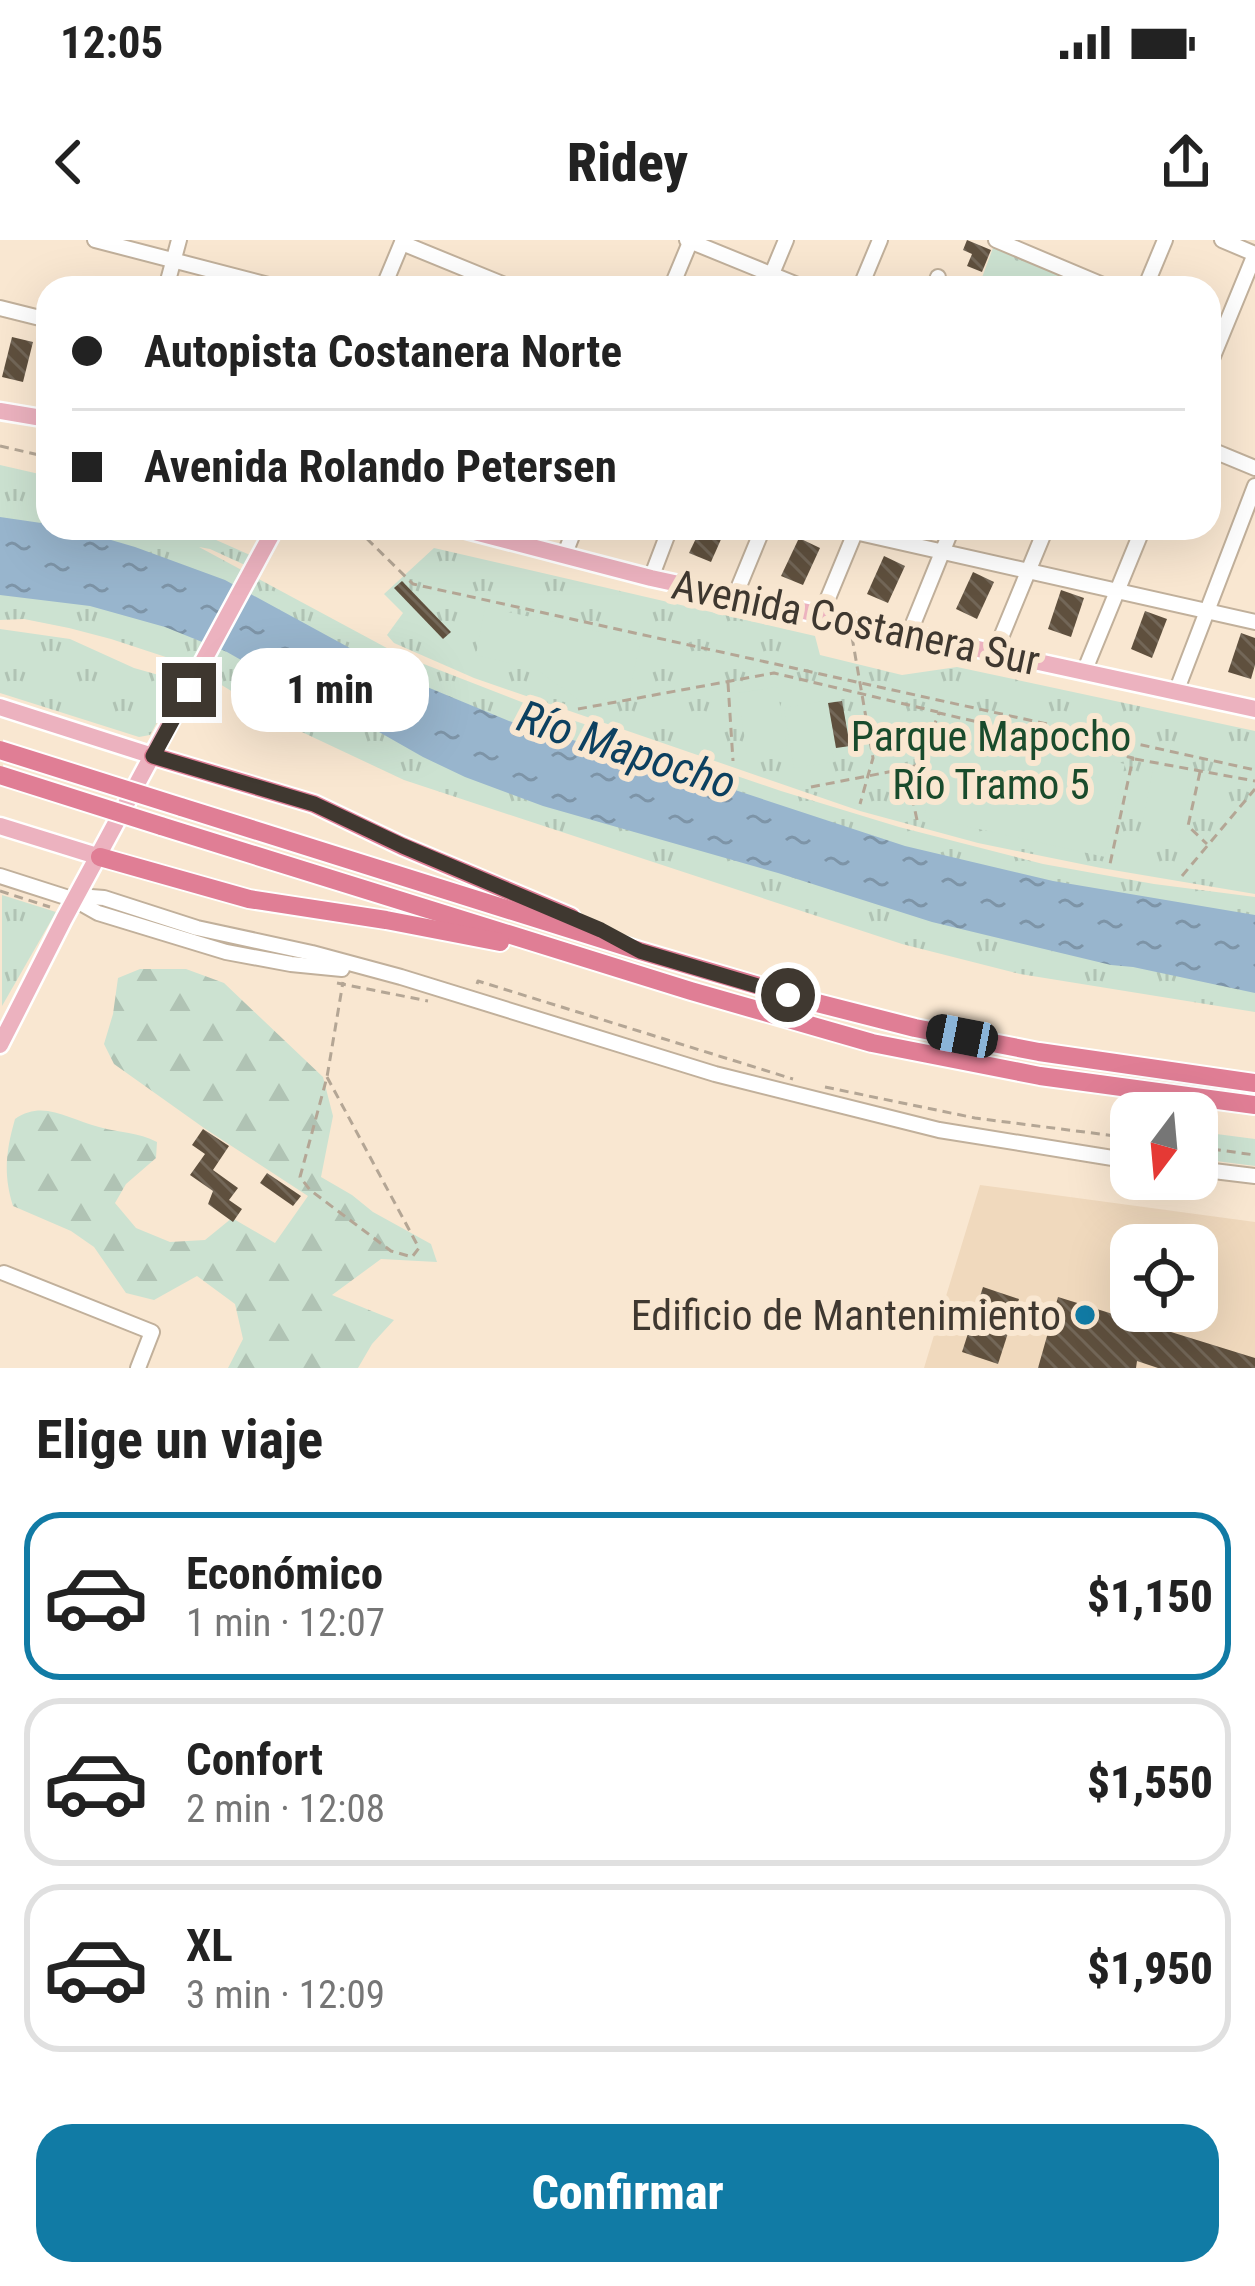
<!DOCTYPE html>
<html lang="es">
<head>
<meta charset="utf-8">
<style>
  :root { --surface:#fff; --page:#f2f2f2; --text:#222; --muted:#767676; --line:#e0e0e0; --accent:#117ba5 }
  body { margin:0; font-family:"Roboto Condensed",sans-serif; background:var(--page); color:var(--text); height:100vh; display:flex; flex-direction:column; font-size:45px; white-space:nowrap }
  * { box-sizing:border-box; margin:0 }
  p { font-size:39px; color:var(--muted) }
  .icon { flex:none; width:66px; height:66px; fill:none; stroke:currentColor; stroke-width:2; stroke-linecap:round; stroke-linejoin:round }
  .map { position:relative; height:1128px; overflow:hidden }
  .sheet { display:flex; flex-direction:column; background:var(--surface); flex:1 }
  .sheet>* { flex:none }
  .guide { position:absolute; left:36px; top:36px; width:1185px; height:264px; border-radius:36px; box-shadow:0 12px 48px #0002; display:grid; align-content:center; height:264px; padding:0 36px; background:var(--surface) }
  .needle { width:78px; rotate:196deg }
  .tools { position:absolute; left:1110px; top:852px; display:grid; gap:24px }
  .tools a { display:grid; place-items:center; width:108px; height:108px; border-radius:24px; background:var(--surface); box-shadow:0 12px 48px #0002; font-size:60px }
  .end { position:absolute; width:54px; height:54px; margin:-27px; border:15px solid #3f3830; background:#fff; box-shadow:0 0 0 6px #fff }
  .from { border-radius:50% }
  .bubble { position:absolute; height:84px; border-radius:36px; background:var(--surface); box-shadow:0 12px 48px #0002; font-size:39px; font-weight:800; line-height:84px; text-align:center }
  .car { position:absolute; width:36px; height:72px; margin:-36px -18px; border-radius:15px; box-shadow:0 0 9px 3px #0007; background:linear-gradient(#222 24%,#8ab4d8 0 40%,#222 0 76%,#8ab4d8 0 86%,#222 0) }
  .guide b { display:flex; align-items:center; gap:42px; height:114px; font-size:45px }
  .guide b+b { border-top:3px solid var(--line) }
  .guide i { width:30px; height:30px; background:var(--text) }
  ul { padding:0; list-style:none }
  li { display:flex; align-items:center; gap:36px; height:168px; margin:0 24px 18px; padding:0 12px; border:6px solid var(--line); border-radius:36px }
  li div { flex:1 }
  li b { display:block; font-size:45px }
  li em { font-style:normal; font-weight:800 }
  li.on { border-color:var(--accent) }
  li>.icon { width:108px; height:108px; stroke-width:1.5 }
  h2 { padding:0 36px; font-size:54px; line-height:144px }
  .primary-button { display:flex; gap:24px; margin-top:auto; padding:24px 36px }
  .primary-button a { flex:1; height:138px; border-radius:36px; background:var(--accent); color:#fff; font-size:48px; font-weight:800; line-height:138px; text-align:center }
  .status { display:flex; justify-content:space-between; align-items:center; height:84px; padding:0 60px; background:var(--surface); direction:ltr }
  .status svg { height:33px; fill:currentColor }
  header { display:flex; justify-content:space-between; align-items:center; height:156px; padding:0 36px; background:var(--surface); font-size:54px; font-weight:800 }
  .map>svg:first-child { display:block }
  .built { fill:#f0d9bd; fill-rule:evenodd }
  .grass { fill:url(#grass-tufts) }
  .forest { fill:url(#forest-firs) }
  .pitch { fill:#cce2d1 }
  .water { fill:url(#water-ripples) }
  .building { fill:url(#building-back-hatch) }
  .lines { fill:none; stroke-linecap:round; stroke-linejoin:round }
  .minor-casing { stroke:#c1b09b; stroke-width:18 }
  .major-casing { stroke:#fff; stroke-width:21 }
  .highway-casing { stroke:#fff; stroke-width:22 }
  .path { stroke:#b4a695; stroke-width:3; stroke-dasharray:9 6; stroke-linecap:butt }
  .minor { stroke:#fff; stroke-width:14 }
  .major { stroke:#ecb2bf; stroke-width:16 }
  .highway { stroke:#e07e95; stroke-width:18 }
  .highway-bridge-casing { stroke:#fff; stroke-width:22; stroke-linecap:butt }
  .highway-bridge { stroke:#e07e95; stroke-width:18 }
  .route { stroke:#3f3830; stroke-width:15 }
  .poi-dot { fill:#117ba5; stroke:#f9e7d1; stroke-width:4.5 }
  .labels { text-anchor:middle; stroke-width:12; stroke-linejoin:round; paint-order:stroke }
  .street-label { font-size:42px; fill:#3f3830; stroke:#f9e7d1 }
  .park-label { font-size:42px; fill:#194b2c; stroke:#f9e7d1 }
  .poi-label { font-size:42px; fill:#3f3830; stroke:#f9e7d1; text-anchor:end }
  .water-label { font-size:45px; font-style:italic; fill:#0c4060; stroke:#f9e7d1 }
</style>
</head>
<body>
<div class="status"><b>12:05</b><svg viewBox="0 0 49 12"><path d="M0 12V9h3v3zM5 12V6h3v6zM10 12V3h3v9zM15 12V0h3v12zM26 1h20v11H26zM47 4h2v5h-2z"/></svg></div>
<header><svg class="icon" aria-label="back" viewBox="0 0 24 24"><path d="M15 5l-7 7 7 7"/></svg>Ridey<svg class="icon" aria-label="share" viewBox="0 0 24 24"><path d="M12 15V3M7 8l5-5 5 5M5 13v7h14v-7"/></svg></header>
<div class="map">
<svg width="1255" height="1128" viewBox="0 0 1255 1128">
  <defs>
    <pattern id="grass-tufts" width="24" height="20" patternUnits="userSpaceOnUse" patternTransform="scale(3)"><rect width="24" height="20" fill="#cce2d1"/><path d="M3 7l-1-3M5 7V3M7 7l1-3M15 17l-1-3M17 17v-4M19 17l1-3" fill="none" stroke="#b0c3b4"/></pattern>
    <pattern id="forest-firs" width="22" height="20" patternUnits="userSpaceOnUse" patternTransform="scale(3)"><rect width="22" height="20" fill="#cce2d1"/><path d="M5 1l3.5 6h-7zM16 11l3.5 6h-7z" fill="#b0c3b4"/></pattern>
    <pattern id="water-ripples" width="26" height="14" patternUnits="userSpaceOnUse" patternTransform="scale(3)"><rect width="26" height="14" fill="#98b5cd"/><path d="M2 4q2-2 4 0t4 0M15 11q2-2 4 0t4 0" fill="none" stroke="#7d94a7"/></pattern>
    <pattern id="building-back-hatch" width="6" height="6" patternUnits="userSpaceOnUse" patternTransform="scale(3)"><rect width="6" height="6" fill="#5f503e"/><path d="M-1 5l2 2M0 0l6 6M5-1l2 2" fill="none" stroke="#736758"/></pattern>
  </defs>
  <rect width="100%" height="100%" fill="#f9e7d1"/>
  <!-- built -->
  <path class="built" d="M980,945L1255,982V1128H924ZM1131,1005H1197V1071H1131Z"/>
  <!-- grass -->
  <g class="grass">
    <polygon points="993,8 1091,48 978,48"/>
    <polygon points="0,225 48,236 48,288 189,288 250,315 245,325 210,309 199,307 398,414 537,468 781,551 899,587 1043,624 1154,644 1255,657 1255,772 1020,734 902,704 404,540 287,485 187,424 111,399 69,388 24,379 0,380"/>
    <polygon points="434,308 815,396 820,415 902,435 957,427 1255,491 1255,654 1101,628 978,603 860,571 474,438 394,403 387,395 403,373 384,354"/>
    <polygon points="0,389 70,399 134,428 180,441 150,495 139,497 0,453"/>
    <polygon points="2,655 56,672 2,766"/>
  </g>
  <!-- forest -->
  <g class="forest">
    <path d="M140,729H186L224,743L323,837L333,876L321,937L352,955L373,972L431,1004L437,1022L381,1019L332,1055L394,1080L372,1104L358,1128H228L243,1099L235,1064L197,1036L154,1060L126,1053L94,1007L71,991L13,966C3,934 6,911 15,879C44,859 69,880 99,887C120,893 138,892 157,902L156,918L126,944L115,963L136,988L170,1002L205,1000L232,978L275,1003L308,956L204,888L114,824L104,804L113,774L118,738Z"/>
    <polygon points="1201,892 1255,899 1255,926 1200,919 1197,916 1197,894"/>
  </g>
  <!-- pitch -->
  <g class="pitch">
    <polygon points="997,13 1028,25 1019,48 983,48"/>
    <polygon points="485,367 641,401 628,456 582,462 537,430 476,415"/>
    <polygon points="777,447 787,508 747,514 738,453"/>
    <polygon points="824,461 834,522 794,528 784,468"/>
    <polygon points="945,484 1125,524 1105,617 924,577"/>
    <polygon points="1154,525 1192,533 1177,607 1139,599"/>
    <polygon points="1255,556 1255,614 1239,631 1211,605"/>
  </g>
  <!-- water -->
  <polygon class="water" points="0,277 48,284 48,288 70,288 135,307 225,340 403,437 509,481 677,531 905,606 1053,641 1255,675 1255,753 1133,727 1111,725 932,682 778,633 543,566 465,537 423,517 328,463 271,437 227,412 165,387 90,366 0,355"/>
  <!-- building -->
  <g class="building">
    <polygon points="967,0 991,10 982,32 967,26 972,14 963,10"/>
    <polygon points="12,97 33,102 23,142 2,137"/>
    <polygon points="701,288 726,288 711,322 689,313"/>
    <polygon points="799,298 820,308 803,345 781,336"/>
    <polygon points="884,316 905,326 888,363 867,354"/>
    <polygon points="973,332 994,342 977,379 956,369"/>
    <polygon points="402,341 451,392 443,399 394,348"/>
    <polygon points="1061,350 1084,358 1071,397 1048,389"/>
    <polygon points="1145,371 1167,379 1152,418 1131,409"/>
    <polygon points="1241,393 1255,398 1255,425 1251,439 1228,432"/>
    <polygon points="842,461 850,506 836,508 828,463"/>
    <polygon points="203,889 229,906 213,930 238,948 229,960 242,969 233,982 208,964 213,951 190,935 205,914 192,905"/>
    <polygon points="267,933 301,956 293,966 260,943"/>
    <polygon points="983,1047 1019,1059 998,1124 962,1112"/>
    <polygon points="1058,1057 1255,1118 1255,1128 1158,1128 1137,1121 1136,1128 1038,1128"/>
  </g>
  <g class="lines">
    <!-- minor casing -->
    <g class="minor-casing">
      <g id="minor">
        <polyline points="95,0 280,48"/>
        <polyline points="687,0 805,48"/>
        <polyline points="996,0 1110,48"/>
        <polyline points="1222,0 1255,14"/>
        <polyline points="402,3 512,48"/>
        <polyline points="166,48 179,0"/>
        <polyline points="383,48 403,0"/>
        <polyline points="671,48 691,0"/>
        <polyline points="766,48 786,0"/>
        <polyline points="860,48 880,0"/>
        <polyline points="934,48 938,37"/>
        <polyline points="1145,48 1165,0"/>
        <polyline points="0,68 48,80"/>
        <polyline points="1209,126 1255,14"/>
        <polyline points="1209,209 1255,228"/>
        <polyline points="837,288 1255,382"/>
        <polyline points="564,316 575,288"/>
        <polyline points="651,338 670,288"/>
        <polyline points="735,356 763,288"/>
        <polyline points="821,375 857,288"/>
        <polyline points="909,394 952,288"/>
        <polyline points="995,412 1046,288"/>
        <polyline points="1084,432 1143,288"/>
        <polyline points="1176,452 1255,246"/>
        <polyline points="0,636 75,660 98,673 226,712 291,724 342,729"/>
        <polyline points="75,660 91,657 104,658 197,688 312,713 401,737 715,834 939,890 1131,921"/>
        <polyline points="1197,929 1255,936"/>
        <polyline points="4,1033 152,1092 138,1128"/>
      </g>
    </g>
    <!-- major casing -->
    <g class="major-casing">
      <g id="major">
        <polyline points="0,171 48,179"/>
        <polyline points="459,288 651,338 1255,469"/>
        <polyline points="0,467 153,516"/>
        <polyline points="0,586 100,617"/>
        <polyline points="0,805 64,679 275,288"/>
      </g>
    </g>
    <!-- highway casing -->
    <g class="highway-casing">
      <g id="highway">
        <polyline points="153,516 314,564 402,606 571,677"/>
        <polyline points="181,567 640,711 817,763 915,788 1039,812 1255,843"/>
        <polyline points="161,586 691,751 872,803 1040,836 1255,865"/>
        <polyline points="100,617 249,659 386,680 500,702"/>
      </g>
    </g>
    <!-- path -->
    <g class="path">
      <polyline points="0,206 48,217"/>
      <polyline points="356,288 413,344 1255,530"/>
      <polyline points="852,397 873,518 860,564"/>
      <polyline points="728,443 733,521"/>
      <polyline points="578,469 774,433 938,472"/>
      <polyline points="1135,519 1255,541"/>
      <polyline points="1200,532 1188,586 1207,604"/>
      <polyline points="811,547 904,529"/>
      <polyline points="917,580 906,528 919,525 939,473 1133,518 1110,624"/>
      <polyline points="1182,636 1255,549"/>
      <polyline points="0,651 50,667"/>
      <polyline points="337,743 428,761"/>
      <polyline points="477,744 478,741 793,839"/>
      <polyline points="327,837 419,1008 412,1017 391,1011 310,950 300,937 327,837 343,742"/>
      <polyline points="825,847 975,878 1131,898"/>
      <polyline points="1197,907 1255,915"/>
    </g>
    <!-- minor -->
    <use href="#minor" class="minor"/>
    <!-- major -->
    <use href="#major" class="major"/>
    <!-- highway -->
    <use href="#highway" class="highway"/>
    <!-- highway-bridge casing -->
    <g class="highway-bridge-casing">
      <g id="highway-bridge">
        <polyline points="0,510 181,567"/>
        <polyline points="0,535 161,586"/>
      </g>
    </g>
    <!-- highway-bridge -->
    <use href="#highway-bridge" class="highway-bridge"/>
  </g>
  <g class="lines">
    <!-- route -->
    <polyline class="route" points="189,450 153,516 314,564 403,606 601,690 640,711 788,755"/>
  </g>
  <!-- markers -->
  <circle class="poi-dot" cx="1085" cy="1075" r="12"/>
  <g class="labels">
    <!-- street labels -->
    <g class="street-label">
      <text transform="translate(856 382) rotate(12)" y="15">Avenida Costanera Sur</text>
    </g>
    <!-- park labels -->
    <g class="park-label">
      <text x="991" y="511">Parque Mapocho<tspan x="991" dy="48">Río Tramo 5</tspan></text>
    </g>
    <!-- poi labels -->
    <g class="poi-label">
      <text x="1061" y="1090">Edificio de Mantenimiento</text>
    </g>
    <!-- water labels -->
    <g class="water-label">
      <text transform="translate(627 509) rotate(18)" y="16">Río Mapocho</text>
    </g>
  </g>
</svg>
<div class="tools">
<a><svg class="needle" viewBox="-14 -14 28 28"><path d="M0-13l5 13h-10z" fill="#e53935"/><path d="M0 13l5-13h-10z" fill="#767676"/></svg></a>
<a><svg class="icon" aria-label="locate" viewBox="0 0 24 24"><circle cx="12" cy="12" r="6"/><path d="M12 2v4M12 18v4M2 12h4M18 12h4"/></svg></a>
</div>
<i class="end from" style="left:788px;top:755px"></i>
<i class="end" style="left:189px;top:450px"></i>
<div class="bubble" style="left:231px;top:408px;width:198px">1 min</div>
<i class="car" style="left:962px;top:796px;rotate:281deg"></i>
<div class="guide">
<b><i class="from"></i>Autopista Costanera Norte</b>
<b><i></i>Avenida Rolando Petersen</b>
</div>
</div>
<section class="sheet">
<h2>Elige un viaje</h2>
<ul>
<li class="on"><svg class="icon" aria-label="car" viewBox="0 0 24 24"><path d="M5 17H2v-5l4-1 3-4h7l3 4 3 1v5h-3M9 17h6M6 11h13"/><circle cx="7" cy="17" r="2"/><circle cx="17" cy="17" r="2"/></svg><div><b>Económico</b><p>1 min · 12:07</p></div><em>$1,150</em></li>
<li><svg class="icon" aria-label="car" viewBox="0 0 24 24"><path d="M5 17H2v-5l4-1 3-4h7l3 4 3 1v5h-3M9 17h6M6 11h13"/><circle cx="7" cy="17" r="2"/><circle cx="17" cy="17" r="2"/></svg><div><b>Confort</b><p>2 min · 12:08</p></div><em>$1,550</em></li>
<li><svg class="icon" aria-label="car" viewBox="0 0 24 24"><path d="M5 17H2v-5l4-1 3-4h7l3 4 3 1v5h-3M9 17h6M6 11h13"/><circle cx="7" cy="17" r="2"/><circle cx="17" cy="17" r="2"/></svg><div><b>XL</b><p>3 min · 12:09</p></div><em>$1,950</em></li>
</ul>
<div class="primary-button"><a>Confirmar</a></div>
</section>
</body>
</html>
